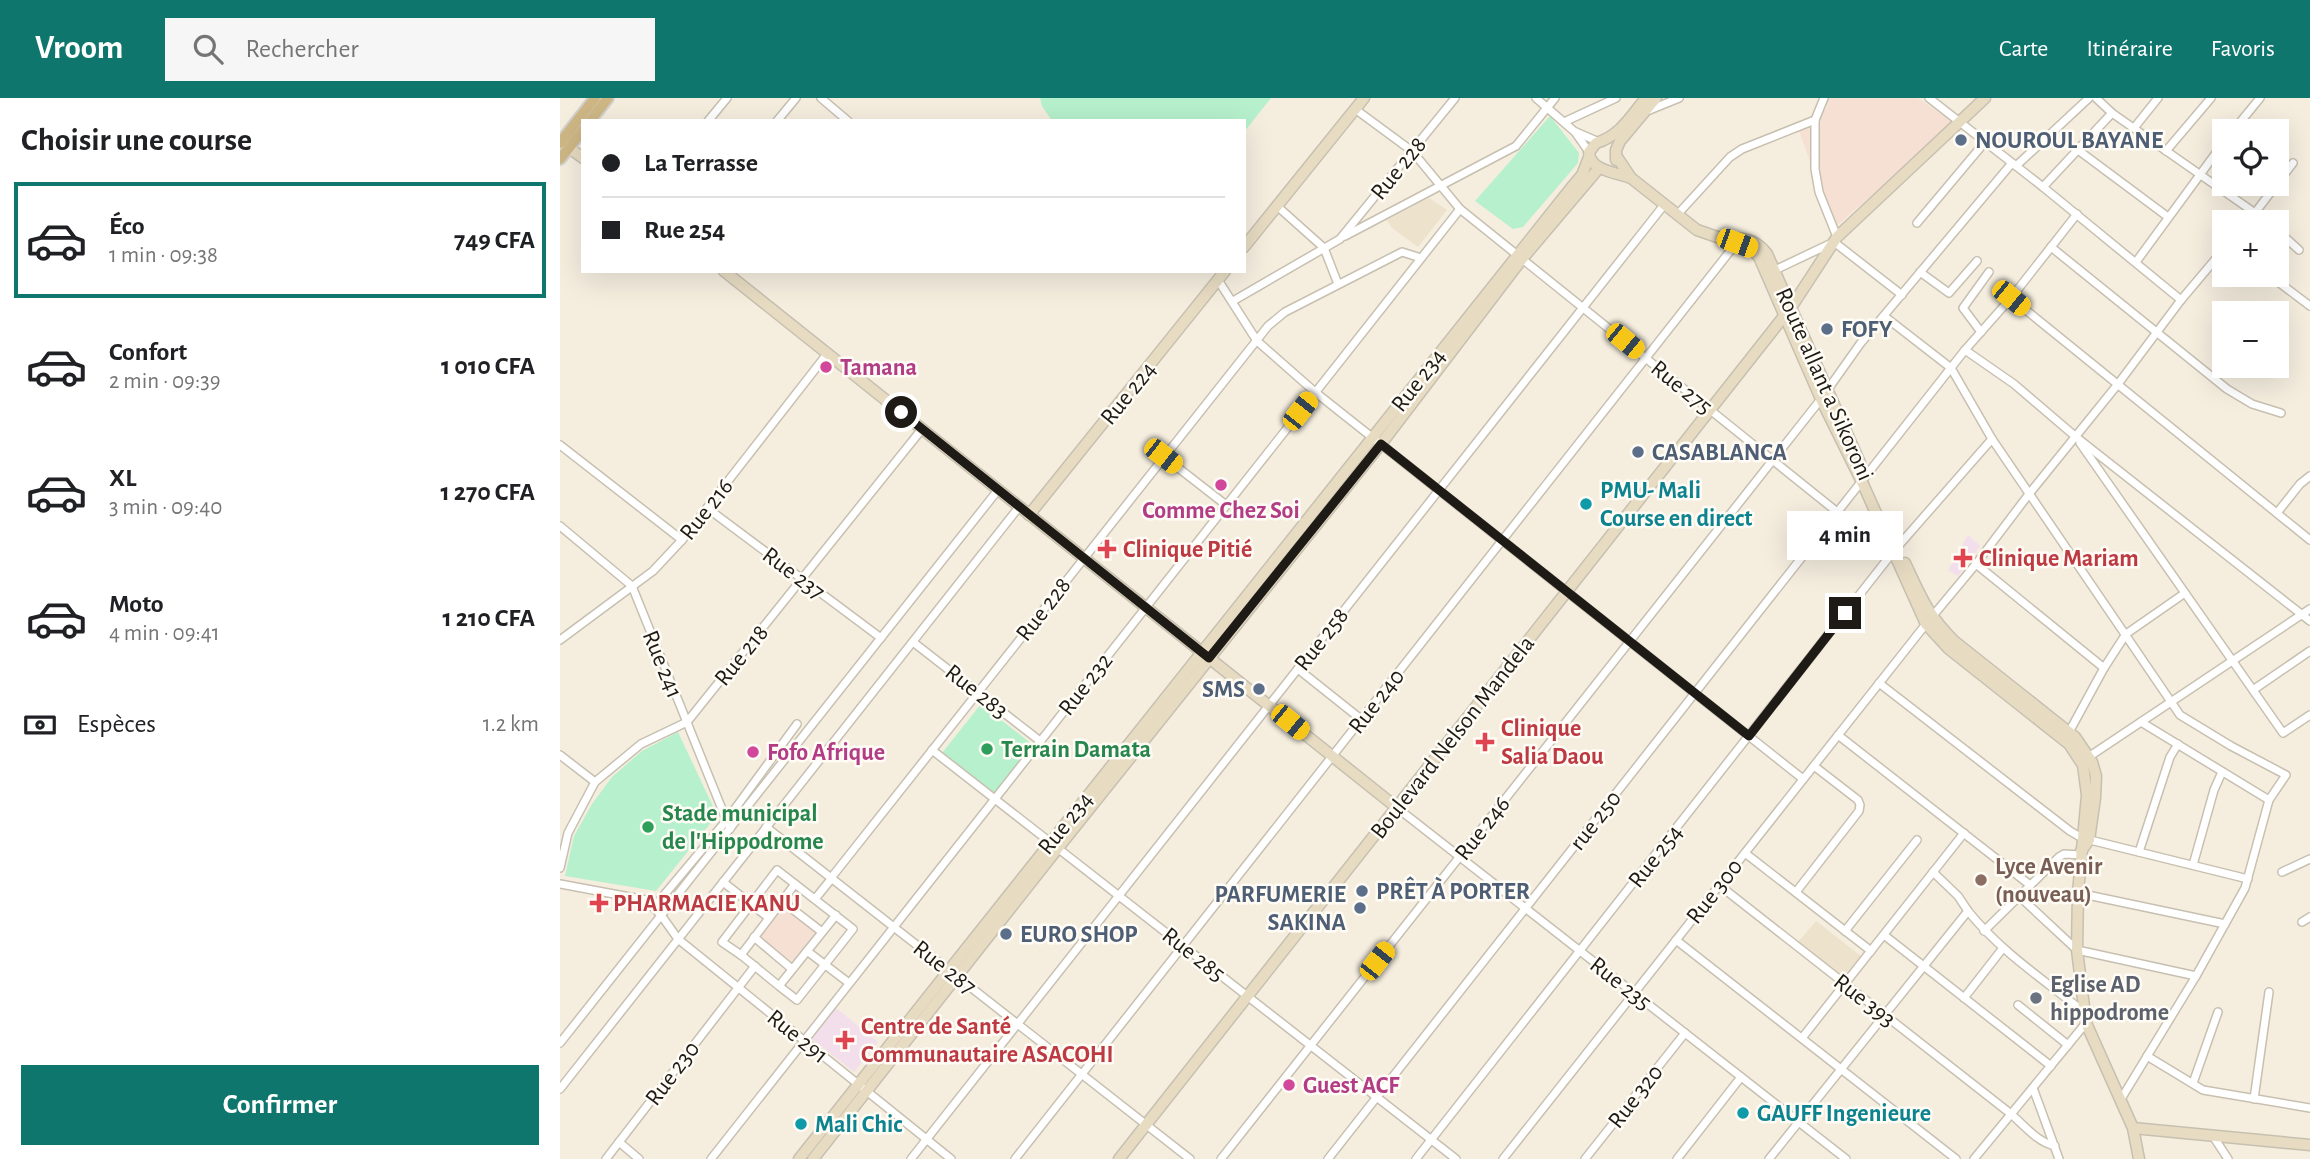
<!DOCTYPE html>
<html lang="fr">
<head>
<meta charset="utf-8">
<style>
  :root { --surface:#fff; --page:#f6f6f6; --text:#202124; --muted:#757577; --line:#e0e0e0; --accent:#0f766e }
  body { margin:0; font-family:"Alegreya Sans",sans-serif; background:var(--page); color:var(--text); height:100vh; display:flex; flex-direction:column; font-size:26px; white-space:nowrap }
  * { box-sizing:border-box; margin:0 }
  p { font-size:23px; color:var(--muted) }
  .icon { flex:none; width:38px; height:38px; fill:none; stroke:currentColor; stroke-width:2; stroke-linecap:round; stroke-linejoin:round }
  .map { position:relative; flex:1; overflow:hidden }
  .panel { display:flex; flex-direction:column; background:var(--surface); width:560px }
  .panel>* { flex:none }
  .guide { position:absolute; left:21px; top:21px; width:665px; height:154px; border-radius:0px; box-shadow:0 7px 28px #0002; display:grid; align-content:center; height:154px; padding:0 21px; background:var(--surface) }
  .fabs { position:absolute; left:1652px; top:21px; display:grid; gap:14px }
  .fabs a { display:grid; place-items:center; width:77px; height:77px; border-radius:0px; background:var(--surface); box-shadow:0 7px 28px #0002; font-size:35px }
  .end { position:absolute; width:32px; height:32px; margin:-16px; border:9px solid #1e1b16; background:#fff; box-shadow:0 0 0 4px #fff }
  .from { border-radius:50% }
  .bubble { position:absolute; height:49px; border-radius:0px; background:var(--surface); box-shadow:0 7px 28px #0002; font-size:23px; font-weight:700; line-height:49px; text-align:center }
  .car { position:absolute; width:21px; height:42px; margin:-21px -10px; border-radius:9px; box-shadow:0 0 5px 2px #0007; background:linear-gradient(#f5c518 24%,#345 0 40%,#f5c518 0 76%,#345 0 86%,#f5c518 0) }
  .guide b { display:flex; align-items:center; gap:24px; height:66px; font-size:26px }
  .guide b+b { border-top:2px solid var(--line) }
  .guide i { width:18px; height:18px; background:var(--text) }
  ul { padding:0; list-style:none }
  li { display:flex; align-items:center; gap:21px; height:116px; margin:0 14px 10px; padding:0 7px; border:4px solid transparent; border-radius:0px }
  li div { flex:1 }
  li b { display:block; font-size:26px }
  li em { font-style:normal; font-weight:700 }
  li.current { border-color:var(--accent) }
  li>.icon { width:63px; height:63px; stroke-width:1.5 }
  h2 { padding:0 21px; font-size:32px; line-height:84px }
  .pay { display:flex; align-items:center; gap:18px; height:77px; padding:0 21px; font-size:26px }
  .pay p { margin-inline-start:auto }
  .action { display:flex; gap:14px; margin-top:auto; padding:14px 21px }
  .action a { flex:1; height:80px; border-radius:0px; background:var(--accent); color:#fff; font-size:28px; font-weight:700; line-height:80px; text-align:center }
  header { display:flex; align-items:center; gap:42px; box-sizing:border-box; height:98px; padding:0 35px; background:var(--accent); color:#fff }
  header strong { font-size:33px }
  nav { display:flex; gap:38px; margin-inline-start:auto; font-size:24px }
  .search { width:490px; height:63px; background:var(--page); display:flex; align-items:center; gap:18px; box-sizing:border-box; padding:0 24px; border-radius:0px; color:var(--muted); font-size:26px }
  main { display:flex; flex:1; min-height:0 }
  .map>svg:first-child { display:block }
  .commercial { fill:#f6e0d3 }
  .built { fill:#ede2cc }
  .medical { fill:#f3deec }
  .green { fill:#b6f0cc }
  .lines { fill:none; stroke-linecap:round; stroke-linejoin:round }
  .street-casing { stroke:#c7c0b1; stroke-width:10 }
  .secondary-casing { stroke:#c7c0b1; stroke-width:13 }
  .primary-casing { stroke:#d2d1d0; stroke-width:14 }
  .street { stroke:#fff; stroke-width:7 }
  .secondary { stroke:#e7dbc2; stroke-width:10 }
  .primary { stroke:#ceb785; stroke-width:10 }
  .route { stroke:#1e1b16; stroke-width:9 }
  .service-dot { fill:#5c6f8a; stroke:#fffcf6; stroke-width:2.5 }
  .hotel-dot { fill:#d1479c; stroke:#fffcf6; stroke-width:2.5 }
  .culture-dot { fill:#0f9aa8; stroke:#fffcf6; stroke-width:2.5 }
  .health-dot { fill:#e0444e; stroke:#fffcf6; stroke-width:2.5 }
  .leisure-dot { fill:#2e9e5b; stroke:#fffcf6; stroke-width:2.5 }
  .education-dot { fill:#8d6e63; stroke:#fffcf6; stroke-width:2.5 }
  .worship-dot { fill:#6b7280; stroke:#fffcf6; stroke-width:2.5 }
  .labels { text-anchor:middle; stroke-width:5; stroke-linejoin:round; paint-order:stroke }
  .service-label { font-size:24px; font-weight:bold; fill:#4e5e75; stroke:#fffcf6; text-anchor:start }
  .street-label { font-size:24px; fill:#1e1b16; stroke:#fffcf6 }
  .hotel-label { font-size:24px; font-weight:bold; fill:#b23c85; stroke:#fffcf6; text-anchor:start }
  .culture-label { font-size:24px; font-weight:bold; fill:#0d838f; stroke:#fffcf6; text-anchor:start }
  .health-label { font-size:24px; font-weight:bold; fill:#be3a42; stroke:#fffcf6; text-anchor:start }
  .leisure-label { font-size:24px; font-weight:bold; fill:#27864d; stroke:#fffcf6; text-anchor:start }
  .education-label { font-size:24px; font-weight:bold; fill:#785e54; stroke:#fffcf6; text-anchor:start }
  .worship-label { font-size:24px; font-weight:bold; fill:#5b616d; stroke:#fffcf6; text-anchor:start }
</style>
</head>
<body>
<header>
<strong>Vroom</strong>
<div class="search"><svg class="icon" aria-label="search" viewBox="0 0 24 24"><circle cx="10" cy="10" r="6"/><path d="M15 15l6 6"/></svg>Rechercher</div>
<nav><a>Carte</a><a>Itinéraire</a><a>Favoris</a></nav>
</header>
<main>
<section class="panel">
<h2>Choisir une course</h2>
<ul>
<li class="current"><svg class="icon" aria-label="car" viewBox="0 0 24 24"><path d="M5 17H2v-5l4-1 3-4h7l3 4 3 1v5h-3M9 17h6M6 11h13"/><circle cx="7" cy="17" r="2"/><circle cx="17" cy="17" r="2"/></svg><div><b>Éco</b><p>1 min · 09:38</p></div><em>749 CFA</em></li>
<li><svg class="icon" aria-label="car" viewBox="0 0 24 24"><path d="M5 17H2v-5l4-1 3-4h7l3 4 3 1v5h-3M9 17h6M6 11h13"/><circle cx="7" cy="17" r="2"/><circle cx="17" cy="17" r="2"/></svg><div><b>Confort</b><p>2 min · 09:39</p></div><em>1 010 CFA</em></li>
<li><svg class="icon" aria-label="car" viewBox="0 0 24 24"><path d="M5 17H2v-5l4-1 3-4h7l3 4 3 1v5h-3M9 17h6M6 11h13"/><circle cx="7" cy="17" r="2"/><circle cx="17" cy="17" r="2"/></svg><div><b>XL</b><p>3 min · 09:40</p></div><em>1 270 CFA</em></li>
<li><svg class="icon" aria-label="car" viewBox="0 0 24 24"><path d="M5 17H2v-5l4-1 3-4h7l3 4 3 1v5h-3M9 17h6M6 11h13"/><circle cx="7" cy="17" r="2"/><circle cx="17" cy="17" r="2"/></svg><div><b>Moto</b><p>4 min · 09:41</p></div><em>1 210 CFA</em></li>
</ul>
<div class="pay"><svg class="icon" aria-label="cash" viewBox="0 0 24 24"><path d="M3 7h18v10H3z"/><circle cx="12" cy="12" r="2"/></svg>Espèces<p>1.2 km</p></div>
<div class="action"><a>Confirmer</a></div>
</section>
<div class="map">
<svg width="1750" height="1061" viewBox="0 0 1750 1061">
  <rect width="100%" height="100%" fill="#f5eedf"/>
  <!-- commercial -->
  <g class="commercial">
    <polygon points="1265,0 1358,0 1394,25 1274,130 1238,30 1267,10"/>
    <polygon points="222,806 259,834 231,867 197,839"/>
  </g>
  <!-- built -->
  <g class="built">
    <polygon points="869,100 887,112 858,149 832,130 827,122"/>
    <polygon points="1256,823 1301,858 1281,881 1238,844"/>
  </g>
  <!-- medical -->
  <g class="medical">
    <polygon points="1408,437 1420,448 1398,478 1388,472"/>
    <polygon points="276,910 318,944 294,974 252,941"/>
  </g>
  <!-- green -->
  <g class="green">
    <polygon points="480,0 711,0 684,34 684,23 492,23 482,8"/>
    <polygon points="990,18 1019,55 1018,65 963,129 953,131 915,103"/>
    <polygon points="421,606 473,647 433,697 382,655"/>
    <polygon points="118,634 157,717 96,793 5,778 14,738 32,706 52,679 82,653"/>
  </g>
  <g class="lines">
    <!-- street casing -->
    <g class="street-casing">
      <g id="street">
        <polyline points="261,0 288,23"/>
        <polyline points="976,0 1015,34 1029,54"/>
        <polyline points="1264,0 1255,22 1255,71 1259,94 1277,139"/>
        <polyline points="1369,0 1483,89 1621,202"/>
        <polyline points="1536,0 1552,15 1708,124"/>
        <polyline points="795,11 852,53 900,111 1312,442 1332,453"/>
        <polyline points="1087,13 1119,0"/>
        <polyline points="148,23 167,0"/>
        <polyline points="217,23 236,0"/>
        <polyline points="1004,24 1056,0"/>
        <polyline points="1574,30 1598,0"/>
        <polyline points="1673,33 1700,0"/>
        <polyline points="1016,34 1039,44"/>
        <polyline points="1518,52 1608,119"/>
        <polyline points="1606,53 1651,0"/>
        <polyline points="1456,68 1529,0"/>
        <polyline points="1483,89 1552,15"/>
        <polyline points="717,108 764,150 778,186"/>
        <polyline points="1117,117 1170,59 1182,51 1255,22"/>
        <polyline points="1688,124 1733,65"/>
        <polyline points="1357,125 1425,44"/>
        <polyline points="1717,132 1739,152"/>
        <polyline points="785,138 956,48 995,0"/>
        <polyline points="1491,149 1667,291 1692,306 1721,315"/>
        <polyline points="1576,164 1664,44"/>
        <polyline points="1215,172 1274,144 1342,197"/>
        <polyline points="1360,174 1389,195 1417,163"/>
        <polyline points="1709,177 1750,208"/>
        <polyline points="658,182 697,243 755,294 1243,681"/>
        <polyline points="1451,200 1750,442"/>
        <polyline points="673,203 780,141 895,0"/>
        <polyline points="1324,218 1391,270 1432,341 1620,617 1671,648 1726,677 1709,702 1685,790 1636,878 1561,1001"/>
        <polyline points="1421,234 1403,210 1429,174"/>
        <polyline points="1405,252 1454,286 1516,339 1750,523"/>
        <polyline points="1520,345 1723,635 1750,617"/>
        <polyline points="0,347 122,442"/>
        <polyline points="603,358 666,407"/>
        <polyline points="147,410 321,540"/>
        <polyline points="1717,415 1740,386 1750,378"/>
        <polyline points="0,428 72,488 170,731"/>
        <polyline points="1416,466 1544,570"/>
        <polyline points="0,542 93,473 122,442 267,256"/>
        <polyline points="353,544 480,643"/>
        <polyline points="738,571 802,622"/>
        <polyline points="1319,585 1510,733 1522,740 1688,781"/>
        <polyline points="1693,592 1750,553"/>
        <polyline points="1581,624 1709,702"/>
        <polyline points="1508,636 1544,570 1566,536 1625,495"/>
        <polyline points="1278,637 1470,787"/>
        <polyline points="372,652 896,1061"/>
        <polyline points="0,657 35,684"/>
        <polyline points="1527,660 1750,511"/>
        <polyline points="836,709 1286,1061"/>
        <polyline points="206,729 630,1061"/>
        <polyline points="1579,754 1610,659 1618,646"/>
        <polyline points="1185,755 1311,853"/>
        <polyline points="1633,767 1654,692 1662,674"/>
        <polyline points="0,770 8,735 35,684 81,646 127,624 362,331"/>
        <polyline points="1722,774 1750,761"/>
        <polyline points="271,780 708,228 725,214 842,154 861,160"/>
        <polyline points="163,784 209,820"/>
        <polyline points="0,786 86,802 101,817 118,841 391,1061"/>
        <path d="M1159,787L1451,1016C1465,1028 1477,1044 1495,1048"/>
        <polyline points="1236,794 1299,713 1300,707 1298,702 1254,668"/>
        <polyline points="1518,795 1665,826"/>
        <polyline points="1459,798 1517,852 1636,878"/>
        <polyline points="255,801 272,780"/>
        <polyline points="222,803 262,834"/>
        <polyline points="94,809 166,723 237,626"/>
        <path d="M1408,813C1440,853 1484,882 1524,914"/>
        <polyline points="1742,824 1750,819"/>
        <polyline points="1285,833 1357,742"/>
        <polyline points="1424,833 1499,759 1504,756 1521,757"/>
        <polyline points="1324,837 1491,968"/>
        <polyline points="194,839 232,871"/>
        <polyline points="1116,842 1396,1061"/>
        <polyline points="247,853 289,885"/>
        <polyline points="181,857 162,844 217,772 235,786"/>
        <polyline points="219,888 237,902 293,831 235,786 181,857 219,888 276,817"/>
        <polyline points="1404,900 1443,850"/>
        <polyline points="1458,907 1508,947"/>
        <polyline points="1242,940 1404,735"/>
        <polyline points="0,945 438,392"/>
        <polyline points="1587,958 1643,992 1750,1010"/>
        <polyline points="1633,985 1658,914"/>
        <polyline points="1473,990 1499,1061"/>
        <polyline points="0,991 459,409"/>
        <polyline points="1694,1001 1709,894"/>
        <polyline points="1653,1038 1668,1061"/>
        <polyline points="59,1044 79,1061"/>
        <polyline points="46,1061 195,868"/>
        <polyline points="151,1061 900,111"/>
        <polyline points="351,1061 1104,107"/>
        <polyline points="455,1061 1178,143"/>
        <polyline points="661,1061 1261,301 1300,246 1452,65"/>
        <polyline points="768,1061 1405,252 1451,200 1517,116"/>
        <polyline points="856,1061 1333,454 1432,341"/>
        <polyline points="943,1061 1366,526 1416,466 1469,396 1558,286 1621,202 1664,151"/>
        <polyline points="1025,1061 1125,935"/>
        <polyline points="1117,1061 1181,979"/>
        <polyline points="1209,1061 1408,813 1398,798 1373,774"/>
        <polyline points="1414,1061 1526,925"/>
      </g>
    </g>
    <!-- secondary casing -->
    <g class="secondary-casing">
      <g id="secondary">
        <polyline points="4,46 23,60"/>
        <polyline points="1057,59 1071,80 1137,132 1192,151 1199,159 1261,301 1302,384 1366,526 1389,551 1509,646 1523,667 1527,697 1518,795 1517,852 1526,925 1573,1030 1579,1061"/>
        <polyline points="1056,62 1056,52 1060,43 1096,0"/>
        <path d="M1071,80C1055,74 1030,73 1029,54L1036,45C1060,38 1071,18 1086,0"/>
        <path d="M1174,140C1189,141 1198,144 1207,156L1300,365"/>
        <polyline points="684,149 804,0"/>
        <polyline points="164,173 836,709"/>
        <polyline points="469,417 665,173"/>
        <path d="M1345,465C1361,499 1367,516 1394,543L1515,639L1532,664L1536,678L1535,700L1529,742L1521,753"/>
        <polyline points="1573,1030 1750,1047"/>
        <polyline points="239,1061 1011,90 1022,77 1029,59"/>
        <polyline points="253,1061 498,750 821,346 962,161 1039,70"/>
        <polyline points="559,1061 1232,208 1277,139 1425,0"/>
      </g>
    </g>
    <!-- primary casing -->
    <g class="primary-casing">
      <g id="primary">
        <polyline points="30,23 48,0"/>
        <polyline points="0,45 35,0"/>
        <polyline points="0,61 23,32"/>
      </g>
    </g>
    <!-- street -->
    <use href="#street" class="street"/>
    <!-- secondary -->
    <use href="#secondary" class="secondary"/>
    <!-- primary -->
    <use href="#primary" class="primary"/>
  </g>
  <g class="lines">
    <!-- route -->
    <polyline class="route" points="341,314 649,560 821,346 1189,638 1285,515"/>
  </g>
  <!-- markers -->
  <g class="service-dot">
    <circle cx="1401" cy="42" r="7"/>
    <circle cx="1267" cy="231" r="7"/>
    <circle cx="1078" cy="354" r="7"/>
    <circle cx="699" cy="591" r="7"/>
    <circle cx="802" cy="793" r="7"/>
    <circle cx="800" cy="810" r="7"/>
    <circle cx="446" cy="836" r="7"/>
  </g>
  <g class="hotel-dot">
    <circle cx="266" cy="269" r="7"/>
    <circle cx="661" cy="387" r="7"/>
    <circle cx="193" cy="654" r="7"/>
    <circle cx="729" cy="987" r="7"/>
  </g>
  <g class="culture-dot">
    <circle cx="1026" cy="406" r="7"/>
    <circle cx="1183" cy="1015" r="7"/>
    <circle cx="241" cy="1026" r="7"/>
  </g>
  <g class="health-dot">
    <path d="M543.5 440.5h7v7h7v7h-7v7h-7v-7h-7v-7h7z"/>
    <path d="M1399.5 449.5h7v7h7v7h-7v7h-7v-7h-7v-7h7z"/>
    <path d="M921.5 633.5h7v7h7v7h-7v7h-7v-7h-7v-7h7z"/>
    <path d="M35.5 794.5h7v7h7v7h-7v7h-7v-7h-7v-7h7z"/>
    <path d="M281.5 931.5h7v7h7v7h-7v7h-7v-7h-7v-7h7z"/>
  </g>
  <g class="leisure-dot">
    <circle cx="427" cy="651" r="7"/>
    <circle cx="88" cy="729" r="7"/>
  </g>
  <circle class="education-dot" cx="1421" cy="782" r="7"/>
  <circle class="worship-dot" cx="1476" cy="900" r="7"/>
  <g class="labels">
    <!-- service labels -->
    <g class="service-label">
      <text x="1415" y="50">NOUROUL BAYANE</text>
      <text x="1281" y="239">FOFY</text>
      <text x="1092" y="362">CASABLANCA</text>
      <text x="685" y="599" text-anchor="end">SMS</text>
      <text x="816" y="801">PRÊT À PORTER</text>
      <text x="786" y="804" text-anchor="end">PARFUMERIE<tspan x="786" dy="28">SAKINA</tspan></text>
      <text x="460" y="844">EURO SHOP</text>
    </g>
    <!-- street labels -->
    <g class="street-label">
      <text transform="translate(838 70) rotate(-51)" y="8">Rue 228</text>
      <text transform="translate(858 282) rotate(-52)" y="8">Rue 234</text>
      <text transform="translate(1265 286) rotate(66)" y="8">Route allant a Sikoroni</text>
      <text transform="translate(1122 289) rotate(39)" y="8">Rue 275</text>
      <text transform="translate(568 295) rotate(-51)" y="8">Rue 224</text>
      <text transform="translate(146 411) rotate(-52)" y="8">Rue 216</text>
      <text transform="translate(234 475) rotate(37)" y="8">Rue 237</text>
      <text transform="translate(483 511) rotate(-52)" y="8">Rue 228</text>
      <text transform="translate(761 541) rotate(-52)" y="8">Rue 258</text>
      <text transform="translate(181 557) rotate(-51)" y="8">Rue 218</text>
      <text transform="translate(103 566) rotate(68)" y="8">Rue 241</text>
      <text transform="translate(525 586) rotate(-52)" y="8">Rue 232</text>
      <text transform="translate(417 593) rotate(38)" y="8">Rue 283</text>
      <text transform="translate(816 603) rotate(-52)" y="8">Rue 240</text>
      <text transform="translate(892 639) rotate(-52)" y="8">Boulevard Nelson Mandela</text>
      <text transform="translate(1035 722) rotate(-52)" y="8">rue 250</text>
      <text transform="translate(505 725) rotate(-51)" y="8">Rue 234</text>
      <text transform="translate(922 730) rotate(-52)" y="8">Rue 246</text>
      <text transform="translate(1095 758) rotate(-52)" y="8">Rue 254</text>
      <text transform="translate(1154 793) rotate(-52)" y="8">Rue 300</text>
      <text transform="translate(634 856) rotate(38)" y="8">Rue 285</text>
      <text transform="translate(385 869) rotate(38)" y="8">Rue 287</text>
      <text transform="translate(1061 885) rotate(38)" y="8">Rue 235</text>
      <text transform="translate(1305 902) rotate(38)" y="8">Rue 393</text>
      <text transform="translate(238 938) rotate(39)" y="8">Rue 291</text>
      <text transform="translate(112 975) rotate(-53)" y="8">Rue 230</text>
      <text transform="translate(1075 998) rotate(-52)" y="8">Rue 320</text>
    </g>
    <!-- hotel labels -->
    <g class="hotel-label">
      <text x="280" y="277">Tamana</text>
      <text x="661" y="420" text-anchor="middle">Comme Chez Soi</text>
      <text x="207" y="662">Fofo Afrique</text>
      <text x="743" y="995">Guest ACF</text>
    </g>
    <!-- culture labels -->
    <g class="culture-label">
      <text x="1040" y="400">PMU- Mali<tspan x="1040" dy="28">Course en direct</tspan></text>
      <text x="1197" y="1023">GAUFF Ingenieure</text>
      <text x="255" y="1034">Mali Chic</text>
    </g>
    <!-- health labels -->
    <g class="health-label">
      <text x="563" y="459">Clinique Pitié</text>
      <text x="1419" y="468">Clinique Mariam</text>
      <text x="941" y="638">Clinique<tspan x="941" dy="28">Salia Daou</tspan></text>
      <text x="53" y="813">PHARMACIE KANU</text>
      <text x="301" y="936">Centre de Santé<tspan x="301" dy="28">Communautaire ASACOHI</tspan></text>
    </g>
    <!-- leisure labels -->
    <g class="leisure-label">
      <text x="441" y="659">Terrain Damata</text>
      <text x="102" y="723">Stade municipal<tspan x="102" dy="28">de l'Hippodrome</tspan></text>
    </g>
    <!-- education labels -->
    <g class="education-label">
      <text x="1435" y="776">Lyce Avenir<tspan x="1435" dy="28">(nouveau)</tspan></text>
    </g>
    <!-- worship labels -->
    <g class="worship-label">
      <text x="1490" y="894">Eglise AD<tspan x="1490" dy="28">hippodrome</tspan></text>
    </g>
  </g>
</svg>
<div class="fabs">
<a><svg class="icon" aria-label="locate" viewBox="0 0 24 24"><circle cx="12" cy="12" r="6"/><path d="M12 2v4M12 18v4M2 12h4M18 12h4"/></svg></a>
<a>+</a>
<a>−</a>
</div>
<i class="end from" style="left:341px;top:314px"></i>
<i class="end" style="left:1285px;top:515px"></i>
<div class="bubble" style="left:1227px;top:413px;width:116px">4 min</div>
<i class="car" style="left:1177px;top:145px;rotate:110deg"></i>
<i class="car" style="left:1451px;top:200px;rotate:129deg"></i>
<i class="car" style="left:1065px;top:243px;rotate:129deg"></i>
<i class="car" style="left:740px;top:313px;rotate:38deg"></i>
<i class="car" style="left:603px;top:358px;rotate:128deg"></i>
<i class="car" style="left:730px;top:624px;rotate:129deg"></i>
<i class="car" style="left:817px;top:863px;rotate:38deg"></i>
<div class="guide">
<b><i class="from"></i>La Terrasse</b>
<b><i></i>Rue 254</b>
</div>
</div>
</main>
</body>
</html>
